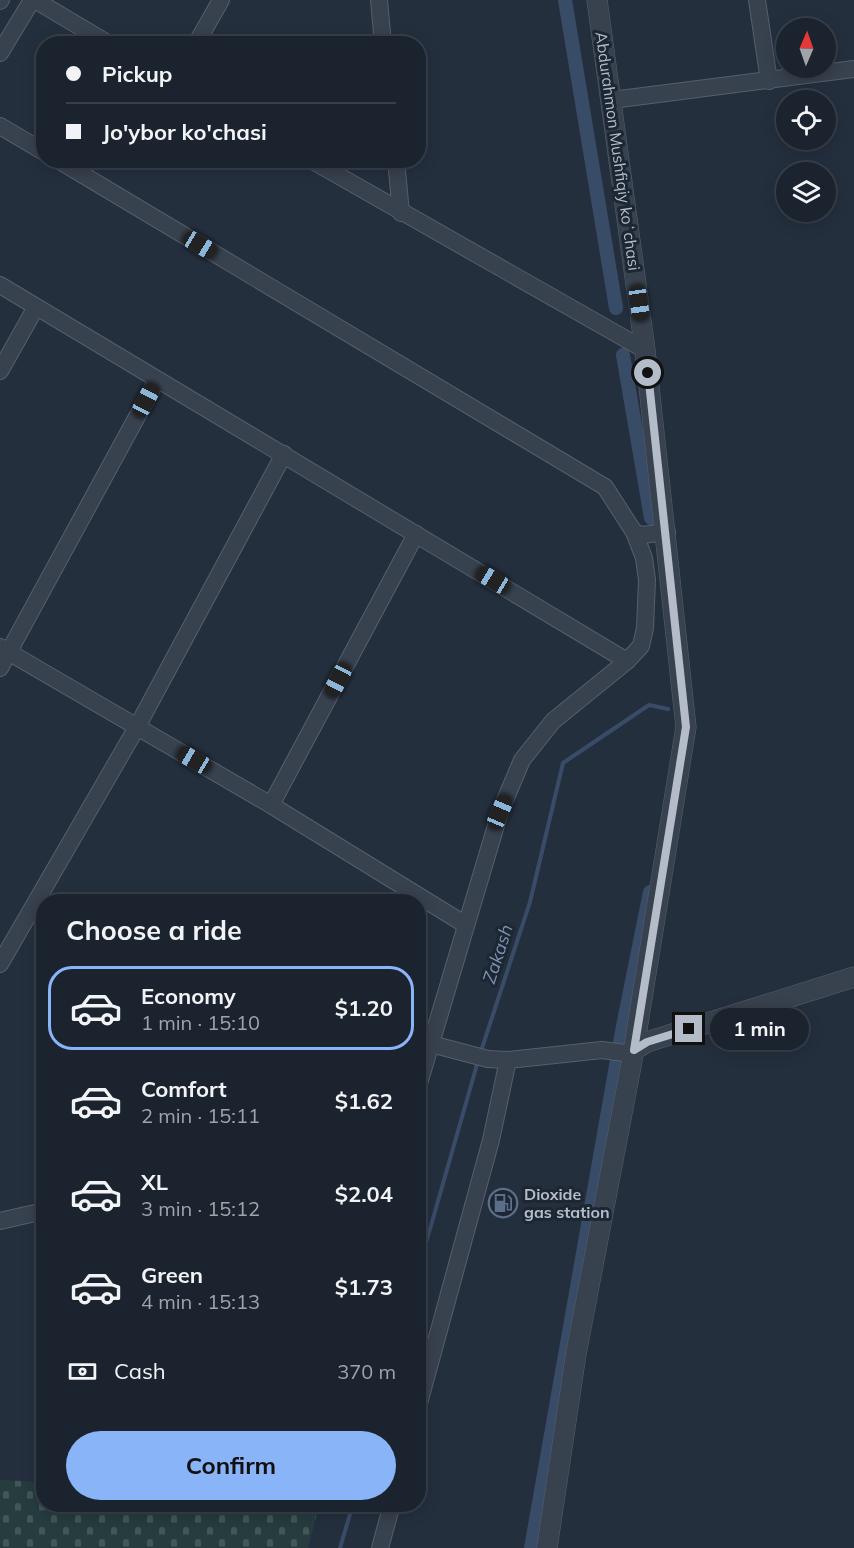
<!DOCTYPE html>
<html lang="en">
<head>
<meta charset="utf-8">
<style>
  :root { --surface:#1b232e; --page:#282f3a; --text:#f1f3f6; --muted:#a0a4aa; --line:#39404a; --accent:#8ab4f8 }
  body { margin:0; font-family:Mulish,sans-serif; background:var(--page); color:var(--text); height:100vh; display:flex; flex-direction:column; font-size:22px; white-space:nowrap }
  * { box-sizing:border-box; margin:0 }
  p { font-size:20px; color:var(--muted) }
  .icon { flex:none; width:33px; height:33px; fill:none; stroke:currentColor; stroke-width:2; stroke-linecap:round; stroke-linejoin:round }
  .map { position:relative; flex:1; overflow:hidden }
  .side { position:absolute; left:36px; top:894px; width:390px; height:618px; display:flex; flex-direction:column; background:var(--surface); border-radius:24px; box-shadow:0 3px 15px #0003,0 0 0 2px var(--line) }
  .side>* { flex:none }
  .hud { position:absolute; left:36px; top:36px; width:390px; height:132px; border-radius:24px; box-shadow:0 3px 15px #0003,0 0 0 2px var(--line); display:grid; align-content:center; height:132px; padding:0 30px; background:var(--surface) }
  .needle { width:39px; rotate:2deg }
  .tools { position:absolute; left:776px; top:18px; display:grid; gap:12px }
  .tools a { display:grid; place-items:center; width:60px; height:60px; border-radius:50%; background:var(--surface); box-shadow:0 3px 15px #0003,0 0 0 2px var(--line); font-size:30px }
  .end { position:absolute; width:27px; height:27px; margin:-14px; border:8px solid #b4bcc9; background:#111; box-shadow:0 0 0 3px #111 }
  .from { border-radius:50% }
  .bubble { position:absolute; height:42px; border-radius:21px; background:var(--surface); box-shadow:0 3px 15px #0003,0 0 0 2px var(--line); font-size:20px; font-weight:700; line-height:42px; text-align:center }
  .car { position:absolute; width:18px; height:36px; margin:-18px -9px; border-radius:8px; box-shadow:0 0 4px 2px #0007; background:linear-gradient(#222 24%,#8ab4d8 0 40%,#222 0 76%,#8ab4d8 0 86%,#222 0) }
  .hud b { display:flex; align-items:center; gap:21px; height:57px; font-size:22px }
  .hud b+b { border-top:2px solid var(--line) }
  .hud i { width:15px; height:15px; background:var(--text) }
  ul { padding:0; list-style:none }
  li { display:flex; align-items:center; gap:18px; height:84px; margin:0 12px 9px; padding:0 18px; border:3px solid transparent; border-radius:24px }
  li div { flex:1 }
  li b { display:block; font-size:22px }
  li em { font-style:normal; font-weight:700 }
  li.active { border-color:var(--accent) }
  li>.icon { width:54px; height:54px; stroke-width:1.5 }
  h2 { padding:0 30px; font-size:27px; line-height:72px }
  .pay { display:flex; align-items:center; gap:15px; height:66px; padding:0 30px; font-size:22px }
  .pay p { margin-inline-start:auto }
  .primary-button { display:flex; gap:12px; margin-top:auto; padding:12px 30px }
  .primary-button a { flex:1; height:69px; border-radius:36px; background:var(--accent); color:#111; font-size:24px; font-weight:700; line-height:69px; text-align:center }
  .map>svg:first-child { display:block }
  .cemetery { fill:url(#cemetery-stones) }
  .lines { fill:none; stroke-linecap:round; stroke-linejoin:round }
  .stream { stroke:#394c67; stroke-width:4 }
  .canal { stroke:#394c67; stroke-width:14 }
  .minor-casing { stroke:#565f6c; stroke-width:18 }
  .tertiary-casing { stroke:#565f6c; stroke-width:21 }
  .minor { stroke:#38414e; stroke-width:16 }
  .tertiary { stroke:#38414e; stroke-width:20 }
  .route { stroke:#b4bcc9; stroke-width:8 }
  .labels { text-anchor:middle; stroke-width:6; stroke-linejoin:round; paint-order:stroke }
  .street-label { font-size:16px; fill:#b4bcc9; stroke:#1d2633 }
  .poi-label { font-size:16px; font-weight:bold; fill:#b4bcc9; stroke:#1d2633; text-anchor:start }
  .water-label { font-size:18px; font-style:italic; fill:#7c92b1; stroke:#1d2633 }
</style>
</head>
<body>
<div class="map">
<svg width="854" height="1548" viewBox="0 0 854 1548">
  <defs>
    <pattern id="cemetery-stones" width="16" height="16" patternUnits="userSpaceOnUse" patternTransform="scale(1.5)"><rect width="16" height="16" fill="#263c3f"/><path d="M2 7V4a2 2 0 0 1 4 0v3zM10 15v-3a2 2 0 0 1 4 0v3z" fill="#435659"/></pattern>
  </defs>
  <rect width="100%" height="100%" fill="#242f3e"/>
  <!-- cemetery -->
  <polygon class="cemetery" points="0,1480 43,1482 44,1504 319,1505 308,1548 0,1548"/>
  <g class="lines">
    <!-- stream -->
    <g class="stream">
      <polyline points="480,1054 530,902 563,763 649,705 668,709"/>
      <polyline points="418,1271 478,1061"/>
      <polyline points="340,1548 353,1504"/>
    </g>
    <!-- canal -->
    <g class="canal">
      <polyline points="565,0 616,308"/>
      <polyline points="623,355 651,518"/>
      <polyline points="531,1548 623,1026 650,892"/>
    </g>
    <!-- minor casing -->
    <g class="minor-casing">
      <g id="minor">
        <polyline points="35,0 109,44"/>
        <polyline points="379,0 383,44"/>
        <polyline points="757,0 769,81"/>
        <polyline points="0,1 1,0"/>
        <polyline points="196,44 221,0"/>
        <polyline points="0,53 32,0"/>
        <polyline points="612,100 854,69"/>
        <polyline points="0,126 44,152"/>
        <polyline points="58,160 605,487 634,532 642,535 667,532"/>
        <polyline points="311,160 645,350"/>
        <polyline points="396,160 401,213"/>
        <polyline points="0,285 627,661"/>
        <polyline points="0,371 36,307"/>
        <polyline points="0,647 271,805 466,925"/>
        <polyline points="0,668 157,380"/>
        <polyline points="271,805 416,534"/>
        <polyline points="0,964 137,727 284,454"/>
        <polyline points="431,1044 488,1059 508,1060 602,1050 625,1053 634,1050"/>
        <polyline points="418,1087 500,812 522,760 553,721 627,661 641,646 645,628 647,580 644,558 634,532"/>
        <polyline points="0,1221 44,1211"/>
        <polyline points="418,1407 491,1140 508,1060"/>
        <polyline points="380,1548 392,1504"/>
      </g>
    </g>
    <!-- tertiary casing -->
    <g class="tertiary-casing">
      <g id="tertiary">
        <polyline points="634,1050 647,1042 854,977"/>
        <polyline points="547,1548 576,1354 631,1066 686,727 645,350 597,0"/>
      </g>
    </g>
    <!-- minor -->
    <use href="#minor" class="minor"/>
    <!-- tertiary -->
    <use href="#tertiary" class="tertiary"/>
  </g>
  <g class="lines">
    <!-- route -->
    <polyline class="route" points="648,373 686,727 634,1050 647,1042 689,1029"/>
  </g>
  <!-- icons -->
  <defs>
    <g id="fuel-ring" transform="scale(1.5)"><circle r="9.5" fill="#1d2633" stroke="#5c6f8a" stroke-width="1.5"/><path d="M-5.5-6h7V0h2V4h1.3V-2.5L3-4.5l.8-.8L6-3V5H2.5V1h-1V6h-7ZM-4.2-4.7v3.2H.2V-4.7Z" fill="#5c6f8a"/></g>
  </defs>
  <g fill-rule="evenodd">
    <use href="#fuel-ring" x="503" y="1203"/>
  </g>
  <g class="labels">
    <!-- street labels -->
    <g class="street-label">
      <text transform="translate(618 151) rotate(82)" y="6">Abdurahmon Mushfiqiy koʻchasi</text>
    </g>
    <!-- poi labels -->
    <g class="poi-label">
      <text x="524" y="1200">Dioxide<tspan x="524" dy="18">gas station</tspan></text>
    </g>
    <!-- water labels -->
    <g class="water-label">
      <text transform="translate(498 954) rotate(-72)" y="6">Zakash</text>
    </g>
  </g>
</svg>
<div class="tools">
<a><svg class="needle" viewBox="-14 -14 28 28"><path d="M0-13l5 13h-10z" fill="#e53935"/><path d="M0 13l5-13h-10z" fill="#a0a4aa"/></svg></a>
<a><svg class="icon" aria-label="locate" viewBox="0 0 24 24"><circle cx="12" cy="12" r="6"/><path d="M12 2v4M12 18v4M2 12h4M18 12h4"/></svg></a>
<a><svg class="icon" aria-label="layers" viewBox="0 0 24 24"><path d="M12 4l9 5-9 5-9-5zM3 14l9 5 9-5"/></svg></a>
</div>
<i class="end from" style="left:648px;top:373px"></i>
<i class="end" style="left:689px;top:1029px"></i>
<div class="bubble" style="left:710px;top:1008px;width:99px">1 min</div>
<i class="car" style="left:200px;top:245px;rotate:121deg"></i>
<i class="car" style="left:639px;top:303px;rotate:172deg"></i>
<i class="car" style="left:146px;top:400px;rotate:28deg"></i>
<i class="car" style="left:493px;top:580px;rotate:301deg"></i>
<i class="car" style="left:338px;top:680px;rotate:208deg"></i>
<i class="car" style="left:194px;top:760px;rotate:300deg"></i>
<i class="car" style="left:500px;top:812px;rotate:23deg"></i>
<div class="hud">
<b><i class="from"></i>Pickup</b>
<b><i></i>Jo'ybor ko'chasi</b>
</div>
<section class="side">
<h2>Choose a ride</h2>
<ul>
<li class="active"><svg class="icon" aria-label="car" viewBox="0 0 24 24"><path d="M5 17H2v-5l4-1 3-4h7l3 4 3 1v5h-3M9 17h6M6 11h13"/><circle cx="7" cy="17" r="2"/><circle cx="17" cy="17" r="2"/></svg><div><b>Economy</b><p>1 min · 15:10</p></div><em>$1.20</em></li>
<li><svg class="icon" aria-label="car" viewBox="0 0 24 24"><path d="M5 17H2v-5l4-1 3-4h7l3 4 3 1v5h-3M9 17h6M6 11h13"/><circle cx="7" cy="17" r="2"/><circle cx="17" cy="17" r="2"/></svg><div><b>Comfort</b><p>2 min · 15:11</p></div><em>$1.62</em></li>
<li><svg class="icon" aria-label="car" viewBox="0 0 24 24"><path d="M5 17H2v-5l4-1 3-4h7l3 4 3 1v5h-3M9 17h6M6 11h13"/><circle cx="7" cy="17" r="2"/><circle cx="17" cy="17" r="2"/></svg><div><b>XL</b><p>3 min · 15:12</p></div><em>$2.04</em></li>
<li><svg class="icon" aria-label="car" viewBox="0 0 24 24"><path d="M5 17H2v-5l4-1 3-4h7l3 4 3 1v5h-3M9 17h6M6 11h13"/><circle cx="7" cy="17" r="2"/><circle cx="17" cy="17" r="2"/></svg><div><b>Green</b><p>4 min · 15:13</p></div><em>$1.73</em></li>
</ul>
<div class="pay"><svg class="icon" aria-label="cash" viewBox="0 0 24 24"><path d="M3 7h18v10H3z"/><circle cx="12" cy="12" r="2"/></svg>Cash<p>370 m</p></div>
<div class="primary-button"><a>Confirm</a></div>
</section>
</div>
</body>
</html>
